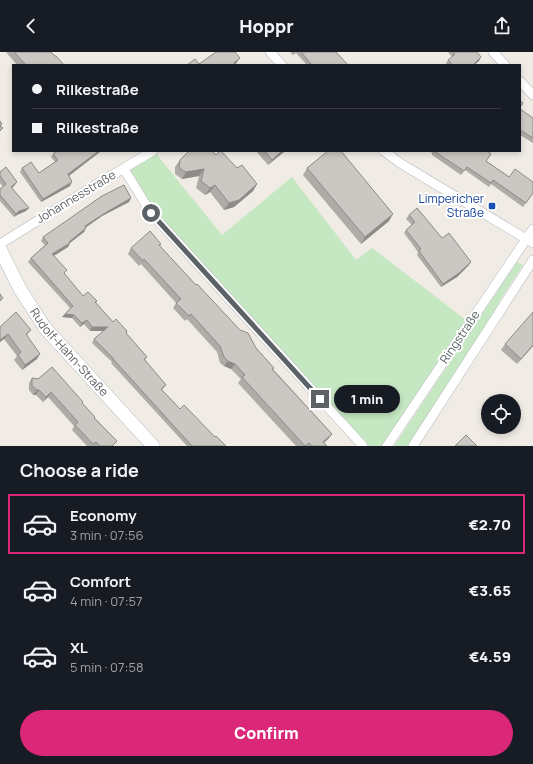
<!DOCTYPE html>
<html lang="en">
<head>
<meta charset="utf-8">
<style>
  :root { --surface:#171b24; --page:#242831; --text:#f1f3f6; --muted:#9ea1a6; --line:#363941; --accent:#db2777 }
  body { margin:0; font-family:Manrope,sans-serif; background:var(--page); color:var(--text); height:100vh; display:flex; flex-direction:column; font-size:15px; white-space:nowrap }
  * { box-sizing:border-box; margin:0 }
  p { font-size:13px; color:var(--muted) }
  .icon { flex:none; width:22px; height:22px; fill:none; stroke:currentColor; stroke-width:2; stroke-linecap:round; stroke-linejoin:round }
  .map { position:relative; height:394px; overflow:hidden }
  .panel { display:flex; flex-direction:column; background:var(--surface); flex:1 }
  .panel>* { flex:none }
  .banner { position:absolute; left:12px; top:12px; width:509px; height:88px; border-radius:0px; box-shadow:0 2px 6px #0003; display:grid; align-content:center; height:88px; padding:0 20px; background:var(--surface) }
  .controls { position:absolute; left:481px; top:342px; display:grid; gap:8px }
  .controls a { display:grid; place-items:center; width:40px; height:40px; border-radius:50%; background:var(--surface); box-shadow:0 2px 6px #0003; font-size:20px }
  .end { position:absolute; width:18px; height:18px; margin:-9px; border:5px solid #5d6266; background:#fff; box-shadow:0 0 0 2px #fff }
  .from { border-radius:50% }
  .bubble { position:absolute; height:28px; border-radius:14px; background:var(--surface); box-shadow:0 2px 6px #0003; font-size:13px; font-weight:800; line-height:28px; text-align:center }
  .banner b { display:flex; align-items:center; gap:14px; height:38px; font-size:15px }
  .banner b+b { border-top:1px solid var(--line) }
  .banner i { width:10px; height:10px; background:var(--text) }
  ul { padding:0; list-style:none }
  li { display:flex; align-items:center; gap:12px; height:60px; margin:0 8px 6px; padding:0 12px; border:2px solid transparent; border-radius:0px }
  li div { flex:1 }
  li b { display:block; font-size:15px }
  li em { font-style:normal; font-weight:800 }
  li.on { border-color:var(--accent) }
  li>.icon { width:36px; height:36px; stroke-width:1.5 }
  h2 { padding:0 20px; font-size:18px; line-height:48px }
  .cta { display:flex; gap:8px; margin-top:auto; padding:8px 20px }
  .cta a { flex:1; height:46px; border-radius:24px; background:var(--accent); color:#fff; font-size:16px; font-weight:800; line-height:46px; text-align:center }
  header { display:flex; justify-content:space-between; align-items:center; height:52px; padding:0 20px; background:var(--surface); font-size:18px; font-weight:800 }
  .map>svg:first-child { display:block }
  .green { fill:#c5e7c1 }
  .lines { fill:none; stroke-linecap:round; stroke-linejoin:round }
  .street-casing { stroke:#b6b8bc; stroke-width:10 }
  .secondary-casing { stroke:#b4b9bd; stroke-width:14 }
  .street { stroke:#fff; stroke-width:9 }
  .secondary { stroke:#fff; stroke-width:13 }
  .wall { fill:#afaba7 }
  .shaded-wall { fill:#8e8b88 }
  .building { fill:#cbc7c2; stroke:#8e8b88 }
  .route { stroke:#5d6266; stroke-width:5 }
  .transit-dot { fill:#1a4fb4; stroke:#fff; stroke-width:1.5 }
  .labels { text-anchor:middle; stroke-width:4; stroke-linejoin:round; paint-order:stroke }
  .street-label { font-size:12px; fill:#5d6266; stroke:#fff }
  .transit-label { font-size:12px; fill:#164399; stroke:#fff; text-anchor:end }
</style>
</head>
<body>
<header><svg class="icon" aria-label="back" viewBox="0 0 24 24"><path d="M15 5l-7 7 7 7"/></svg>Hoppr<svg class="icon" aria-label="share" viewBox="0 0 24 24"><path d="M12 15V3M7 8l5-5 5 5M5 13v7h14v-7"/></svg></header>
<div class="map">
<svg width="533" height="394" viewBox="0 0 533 394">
  <rect width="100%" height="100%" fill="#f0ece5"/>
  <!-- green -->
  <g class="green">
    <polygon points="154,99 222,183 292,125 356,208 372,196 470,271 386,394 363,394 151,161 124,117"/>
    <polygon points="517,210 523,213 500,248 487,276 407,394 394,394"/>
  </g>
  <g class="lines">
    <!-- street casing -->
    <g class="street-casing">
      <g id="street">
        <polyline points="270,0 282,13"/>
        <polyline points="493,0 505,13"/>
        <polyline points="520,29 533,43"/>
        <polyline points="384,99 400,111 533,191"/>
        <polyline points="124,117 151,161 363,394"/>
        <polyline points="0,192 92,135 153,99"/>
        <polyline points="387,394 533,177"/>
        <polyline points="413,394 533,208"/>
      </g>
    </g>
    <!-- secondary casing -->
    <g class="secondary-casing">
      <g id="secondary">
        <path id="s1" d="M0,197L20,237L45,276L153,394"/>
      </g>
    </g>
    <!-- street -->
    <use href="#street" class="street"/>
    <!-- secondary -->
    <use href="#secondary" class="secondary"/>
  </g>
  <!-- wall -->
  <g class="wall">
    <polygon points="6,0 51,0 64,13 17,13"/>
    <polygon points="290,0 336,0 348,13 307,13 296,1 293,3"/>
    <polygon points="448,0 477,0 479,9 474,13 447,13 446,11 448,8 452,5"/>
    <polygon points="520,57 533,66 533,91 520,83"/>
    <polygon points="101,99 69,124 70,134 41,150 20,120 22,116 39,121 55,110 51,105 53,102"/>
    <polygon points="256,99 285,99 268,113"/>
    <polygon points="429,99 487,99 486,109 533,141 523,155 491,132 489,135 465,118 461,123 432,103 432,101"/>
    <polygon points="216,103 237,116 257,132 253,139 234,155 224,158 210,140 205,143 196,136 199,124 182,127 175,122 175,115 180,108"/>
    <polygon points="307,116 389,169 361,192 303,123"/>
    <polygon points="0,120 17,130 14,134 12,136 26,159 17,163 14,165 0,149 0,137 3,135 0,131"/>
    <polygon points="131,146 129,150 102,164 85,176 84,180 70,191 68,195 54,204 64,222 83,244 97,249 96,251 113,270 127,279 126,281 147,305 145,308 166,333 162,338 180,357 215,385 226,394 187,394 111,311 112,310 92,291 94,287 104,279 90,279 84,272 80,275 72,266 62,265 70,256 28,210 31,206 45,193 41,189 43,185"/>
    <polygon points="409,163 442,186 469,213 457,225 441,235 417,203 418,200 404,181 406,178 412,173 406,167"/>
    <polygon points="161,192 160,194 196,233 256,296 273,317 332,382 328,387 324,391 327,394 296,394 238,331 241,327 231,317 224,314 220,311 217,300 187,267 185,269 173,256 176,251 141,212 139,214 128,202 131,196"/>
    <polygon points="0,275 31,278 27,283 37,307 22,318 14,308 17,304 4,287 0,290"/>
    <polygon points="505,292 533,294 517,312 501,298"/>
    <polygon points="32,326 82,352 95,366 117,389 113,394 87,394 72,378 74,374 48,345 43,350 36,343 33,343 29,338 29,331"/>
  </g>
  <!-- shaded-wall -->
  <g class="shaded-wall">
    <polygon points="481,5 479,9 474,13 473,13"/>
    <polygon points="240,6 235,13 234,11"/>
    <polygon points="99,99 101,99 66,126 68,122"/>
    <polygon points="282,99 285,99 268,113 272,108"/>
    <polygon points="204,117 199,124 182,127 186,120"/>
    <polygon points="17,130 14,134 8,138 11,135"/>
    <polygon points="72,130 70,134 41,150 43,147"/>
    <polygon points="257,132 253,139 234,155 224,158 229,151"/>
    <polygon points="215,133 210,140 205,143 210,136"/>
    <polygon points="131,146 129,150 102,164 82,178 85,174 105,161"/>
    <polygon points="29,156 26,159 17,163 14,165 16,162 19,159"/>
    <polygon points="393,162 389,169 361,192 365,185"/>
    <polygon points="86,176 84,180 67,193 69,190"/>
    <polygon points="70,191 68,195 50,206 52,202"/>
    <polygon points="471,210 469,213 457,225 441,235 443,232"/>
    <polygon points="65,262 74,263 72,266 62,265"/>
    <polygon points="87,268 84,272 80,275 82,271"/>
    <polygon points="92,275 108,275 105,279 90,279"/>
    <polygon points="8,282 4,287 0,290 0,288"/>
    <polygon points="533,293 533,294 517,312 521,307"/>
    <polygon points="40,302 37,307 22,318 25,313"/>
    <polygon points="228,309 235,312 231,317 224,314"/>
    <polygon points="37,338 39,338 36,343 33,343"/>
    <polygon points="51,340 48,345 43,350 46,345"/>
    <polygon points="332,382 328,387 320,394 323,390"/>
  </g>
  <!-- building -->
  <g class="building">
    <polygon points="14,0 51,0 55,4 56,4 64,13 26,13"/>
    <polygon points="216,0 235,0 240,6 234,11 235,13 187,13 195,7 199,12"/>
    <polygon points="301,0 336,0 348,13 312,13"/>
    <polygon points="453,0 477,0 481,5 473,13 453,13 448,8 455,2"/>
    <polygon points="520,49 523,51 520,55"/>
    <polygon points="520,57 533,66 533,86 520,78"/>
    <polygon points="0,69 2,72 0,74 3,76 0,79"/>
    <polygon points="57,99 99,99 68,122 72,130 43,147 22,116 31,110 39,121 58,108 53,102"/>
    <polygon points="189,99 212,99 216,103 220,99 221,99 237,116 242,113 257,132 239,148 229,151 215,133 210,136 201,129 204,117 186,120 179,116 180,108"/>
    <polygon points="265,99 282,99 272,108"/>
    <polygon points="328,99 341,99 393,162 365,185 307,116"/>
    <polygon points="434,99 487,99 491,102 486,109 509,125 515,117 533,130 533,141 526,151 493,128 491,131 467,115 464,119"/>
    <polygon points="6,115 17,130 11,135 29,156 19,159 16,162 0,143 0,137 6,132 0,124 0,120"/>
    <polygon points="124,133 131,146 105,161 85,174 86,176 69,190 70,191 52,202 67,218 64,221 83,244 88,240 97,249 95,250 113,270 116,267 127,279 126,281 147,305 144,307 166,333 161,337 180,357 184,353 215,385 216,384 226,394 192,394 113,307 114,307 94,287 108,275 92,275 87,268 82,271 74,263 65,262 73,254 31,206 48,191 43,185 102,144"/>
    <polygon points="417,156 442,186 449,181 471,210 459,221 443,232 419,199 421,197 406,178 415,170 409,163"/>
    <polygon points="150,179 161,192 159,193 196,233 197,232 240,278 248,281 256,296 274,316 272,317 332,382 323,390 327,394 312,394 309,391 305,394 242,325 245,323 235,312 228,309 224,305 220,294 191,262 189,264 176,251 181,247 144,207 143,209 131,196"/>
    <polygon points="0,242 3,246 0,249"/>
    <polygon points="16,260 31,278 26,282 40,302 25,313 18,303 21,300 8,282 0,288 0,275"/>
    <polygon points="533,260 533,293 521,307 505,292"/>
    <polygon points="52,315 83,350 82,351 95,365 94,366 117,389 112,394 100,394 96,390 93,392 75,373 78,370 51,340 46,345 39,338 37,338 32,334 32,326 38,327"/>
    <polygon points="466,383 477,394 455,394"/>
  </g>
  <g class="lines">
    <!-- route -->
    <polyline class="route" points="151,161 320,347"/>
  </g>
  <!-- markers -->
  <rect class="transit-dot" x="488" y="150" width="8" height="8" rx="2"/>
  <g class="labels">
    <!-- street labels -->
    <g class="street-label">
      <text transform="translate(76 145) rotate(-31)" y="4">Johannesstraße</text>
      <text transform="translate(460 285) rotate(-56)" y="4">Ringstraße</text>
      <text dy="4" stroke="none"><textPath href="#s1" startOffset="125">Rudolf-Hahn-Straße</textPath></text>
    </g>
    <!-- transit labels -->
    <g class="transit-label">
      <text x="484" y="151">Limpericher<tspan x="484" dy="14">Straße</tspan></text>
    </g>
  </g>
</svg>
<div class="controls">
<a><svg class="icon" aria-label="locate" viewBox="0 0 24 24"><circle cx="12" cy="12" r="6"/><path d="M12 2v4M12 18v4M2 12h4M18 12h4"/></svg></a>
</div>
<i class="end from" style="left:151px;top:161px"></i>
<i class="end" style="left:320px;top:347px"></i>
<div class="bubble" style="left:334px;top:333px;width:66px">1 min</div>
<div class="banner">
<b><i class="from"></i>Rilkestraße</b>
<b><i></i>Rilkestraße</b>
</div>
</div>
<section class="panel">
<h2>Choose a ride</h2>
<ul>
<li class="on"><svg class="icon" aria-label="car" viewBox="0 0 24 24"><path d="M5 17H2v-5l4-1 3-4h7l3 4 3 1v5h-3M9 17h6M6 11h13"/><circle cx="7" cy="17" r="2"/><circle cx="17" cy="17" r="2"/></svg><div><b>Economy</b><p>3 min · 07:56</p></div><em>€2.70</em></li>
<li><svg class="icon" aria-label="car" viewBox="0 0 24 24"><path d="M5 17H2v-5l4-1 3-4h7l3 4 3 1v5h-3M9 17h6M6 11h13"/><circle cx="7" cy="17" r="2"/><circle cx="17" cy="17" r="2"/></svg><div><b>Comfort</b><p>4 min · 07:57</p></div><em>€3.65</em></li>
<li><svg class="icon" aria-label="car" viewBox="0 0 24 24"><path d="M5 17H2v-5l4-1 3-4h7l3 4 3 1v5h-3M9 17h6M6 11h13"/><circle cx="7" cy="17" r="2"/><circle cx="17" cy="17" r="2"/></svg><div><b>XL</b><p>5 min · 07:58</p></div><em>€4.59</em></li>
</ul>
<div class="cta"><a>Confirm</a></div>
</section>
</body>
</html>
